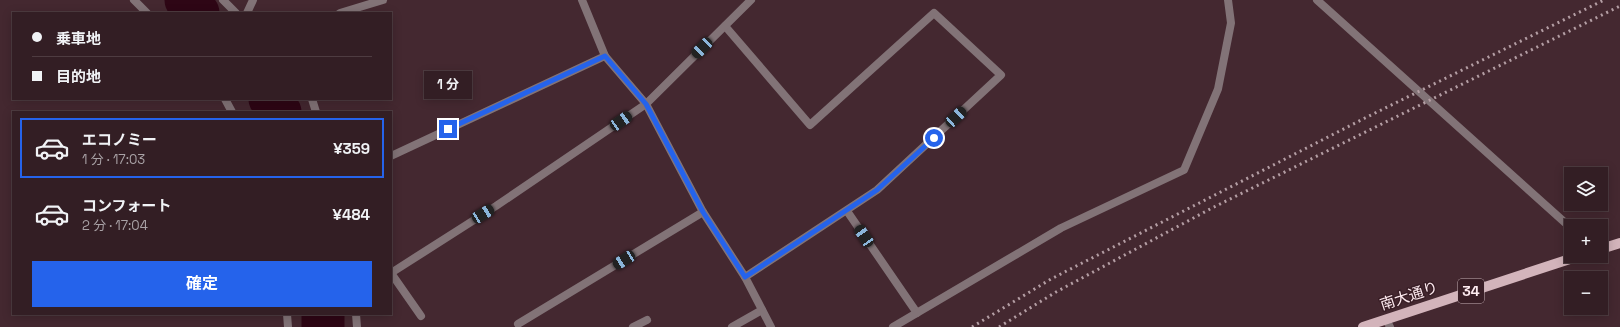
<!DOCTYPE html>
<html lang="ja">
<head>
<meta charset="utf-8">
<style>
  :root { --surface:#331e24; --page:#3e2b31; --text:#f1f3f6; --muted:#a9a2a6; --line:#4e3c41; --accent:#2563eb }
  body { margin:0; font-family:"Space Grotesk","Noto Sans JP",sans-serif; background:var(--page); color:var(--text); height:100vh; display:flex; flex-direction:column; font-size:15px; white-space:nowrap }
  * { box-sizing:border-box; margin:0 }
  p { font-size:13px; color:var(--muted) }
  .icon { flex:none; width:22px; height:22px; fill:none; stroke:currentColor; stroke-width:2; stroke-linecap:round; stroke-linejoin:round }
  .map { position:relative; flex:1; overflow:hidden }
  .sheet { position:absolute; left:12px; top:111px; width:380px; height:204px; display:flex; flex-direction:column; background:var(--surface); border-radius:0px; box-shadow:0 2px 10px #0003,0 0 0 1px var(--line) }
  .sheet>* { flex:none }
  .banner { position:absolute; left:12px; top:12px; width:380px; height:88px; border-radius:0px; box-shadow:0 2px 10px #0003,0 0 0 1px var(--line); display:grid; align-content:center; height:88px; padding:0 20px; background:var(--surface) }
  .fabs { position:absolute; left:1564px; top:167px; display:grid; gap:8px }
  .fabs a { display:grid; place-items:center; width:44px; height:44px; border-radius:0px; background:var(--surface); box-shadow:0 2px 10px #0003,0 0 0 1px var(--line); font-size:20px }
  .end { position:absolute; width:18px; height:18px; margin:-9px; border:5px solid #2563eb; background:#fff; box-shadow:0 0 0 2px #fff }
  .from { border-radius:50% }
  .bubble { position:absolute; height:28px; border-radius:0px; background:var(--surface); box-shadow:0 2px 10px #0003,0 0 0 1px var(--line); font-size:13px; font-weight:700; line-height:28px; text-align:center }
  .car { position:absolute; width:12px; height:24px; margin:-12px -6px; border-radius:5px; box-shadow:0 0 3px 1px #0007; background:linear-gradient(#222 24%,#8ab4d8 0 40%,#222 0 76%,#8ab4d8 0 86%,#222 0) }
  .banner b { display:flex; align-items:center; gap:14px; height:38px; font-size:15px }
  .banner b+b { border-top:1px solid var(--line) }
  .banner i { width:10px; height:10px; background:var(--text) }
  ul { padding:7px 0 0; list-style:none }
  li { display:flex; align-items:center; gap:12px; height:60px; margin:0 8px 6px; padding:0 12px; border:2px solid transparent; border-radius:0px }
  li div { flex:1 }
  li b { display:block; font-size:15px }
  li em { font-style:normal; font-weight:700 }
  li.on { border-color:var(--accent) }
  li>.icon { width:36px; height:36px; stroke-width:1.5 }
  .action { display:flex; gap:8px; margin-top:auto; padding:8px 20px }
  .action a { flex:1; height:46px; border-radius:0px; background:var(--accent); color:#fff; font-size:16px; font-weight:700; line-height:46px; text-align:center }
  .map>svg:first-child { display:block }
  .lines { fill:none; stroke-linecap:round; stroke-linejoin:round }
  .river { stroke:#2e0615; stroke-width:43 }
  .lane { stroke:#827377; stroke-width:8 }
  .street { stroke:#827377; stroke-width:8 }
  .primary { stroke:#d3b4bb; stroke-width:10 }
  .rail { stroke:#b49ea4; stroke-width:3; stroke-dasharray:2 4; stroke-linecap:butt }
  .route { stroke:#2563eb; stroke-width:5 }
  .labels { text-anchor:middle; stroke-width:3; stroke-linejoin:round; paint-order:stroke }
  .shield { fill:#391e26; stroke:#c3aeb3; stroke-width:1 }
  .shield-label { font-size:14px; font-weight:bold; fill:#feebf0 }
  .street-label { font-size:15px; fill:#feebf0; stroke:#391e26 }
</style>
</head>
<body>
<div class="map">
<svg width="1620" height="327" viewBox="0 0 1620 327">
  <rect width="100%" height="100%" fill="#442830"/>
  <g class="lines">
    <!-- river -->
    <g class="river">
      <polyline points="186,0 198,13"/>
      <polyline points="270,99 280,112"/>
      <polyline points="323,314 323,327"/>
    </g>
    <!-- lane -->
    <g class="lane">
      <polyline points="247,13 253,0"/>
      <polyline points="633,327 647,320"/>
      <polyline points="732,327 762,310"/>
    </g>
    <!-- street -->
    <g class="street">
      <polyline points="134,0 147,13"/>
      <polyline points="223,0 236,13"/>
      <polyline points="582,0 605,56 646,104 703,212 745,277 771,327"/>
      <polyline points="1317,0 1571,228"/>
      <polyline points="340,13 383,0"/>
      <polyline points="725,26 810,125 934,13 1001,75 877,190 745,277"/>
      <polyline points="225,99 232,112"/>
      <polyline points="312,99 316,112"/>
      <polyline points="391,156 605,56"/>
      <polyline points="847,211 917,313"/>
      <polyline points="391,273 496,206 646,104 751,0"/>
      <polyline points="391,273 421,316"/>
      <polyline points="287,314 288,327"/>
      <polyline points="356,314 357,327"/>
      <polyline points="1386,319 1390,327"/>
      <polyline points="518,324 703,212"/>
      <polyline points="893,327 1061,228 1184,170 1218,89 1231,23 1228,0"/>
    </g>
    <!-- primary -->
    <g class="primary">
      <polyline points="1601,249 1620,243"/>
      <polyline points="1363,327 1579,256"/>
    </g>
    <!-- rail -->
    <g class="rail">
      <polyline points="972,327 1051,279 1365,118 1604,0"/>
      <polyline points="999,327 1056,292 1212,208 1620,6"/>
    </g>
  </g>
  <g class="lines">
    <!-- route -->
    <polyline class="route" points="448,129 605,56 646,104 703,212 745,277 877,190 934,138"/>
  </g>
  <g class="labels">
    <!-- shield labels -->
    <rect class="shield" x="1458" y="279" width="26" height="24" rx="3"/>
    <g class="shield-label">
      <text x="1471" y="296">34</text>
    </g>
    <!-- street labels -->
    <g class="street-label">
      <text transform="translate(1409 296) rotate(-18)" y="5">南大通り</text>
    </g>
  </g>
</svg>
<div class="fabs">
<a><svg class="icon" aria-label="layers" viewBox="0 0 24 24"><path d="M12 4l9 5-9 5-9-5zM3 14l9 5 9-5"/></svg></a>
<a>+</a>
<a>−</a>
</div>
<i class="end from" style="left:934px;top:138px"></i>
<i class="end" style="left:448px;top:129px"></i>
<div class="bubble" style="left:424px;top:71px;width:48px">1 分</div>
<i class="car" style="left:702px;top:48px;rotate:225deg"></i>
<i class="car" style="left:956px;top:117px;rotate:47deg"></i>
<i class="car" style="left:621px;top:121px;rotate:56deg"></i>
<i class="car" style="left:483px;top:214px;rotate:58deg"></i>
<i class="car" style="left:864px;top:236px;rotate:326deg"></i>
<i class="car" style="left:624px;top:260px;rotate:238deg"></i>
<div class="banner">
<b><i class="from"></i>乗車地</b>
<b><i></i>目的地</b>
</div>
<section class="sheet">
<ul>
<li class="on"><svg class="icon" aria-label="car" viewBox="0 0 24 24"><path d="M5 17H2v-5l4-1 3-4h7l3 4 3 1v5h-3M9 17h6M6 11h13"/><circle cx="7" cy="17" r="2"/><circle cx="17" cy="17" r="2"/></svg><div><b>エコノミー</b><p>1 分 · 17:03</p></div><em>¥359</em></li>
<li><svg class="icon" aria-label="car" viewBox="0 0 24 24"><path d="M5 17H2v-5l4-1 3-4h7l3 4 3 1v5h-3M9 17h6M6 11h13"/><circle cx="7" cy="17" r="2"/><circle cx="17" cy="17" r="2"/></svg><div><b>コンフォート</b><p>2 分 · 17:04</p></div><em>¥484</em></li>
</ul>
<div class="action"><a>確定</a></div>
</section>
</div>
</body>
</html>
